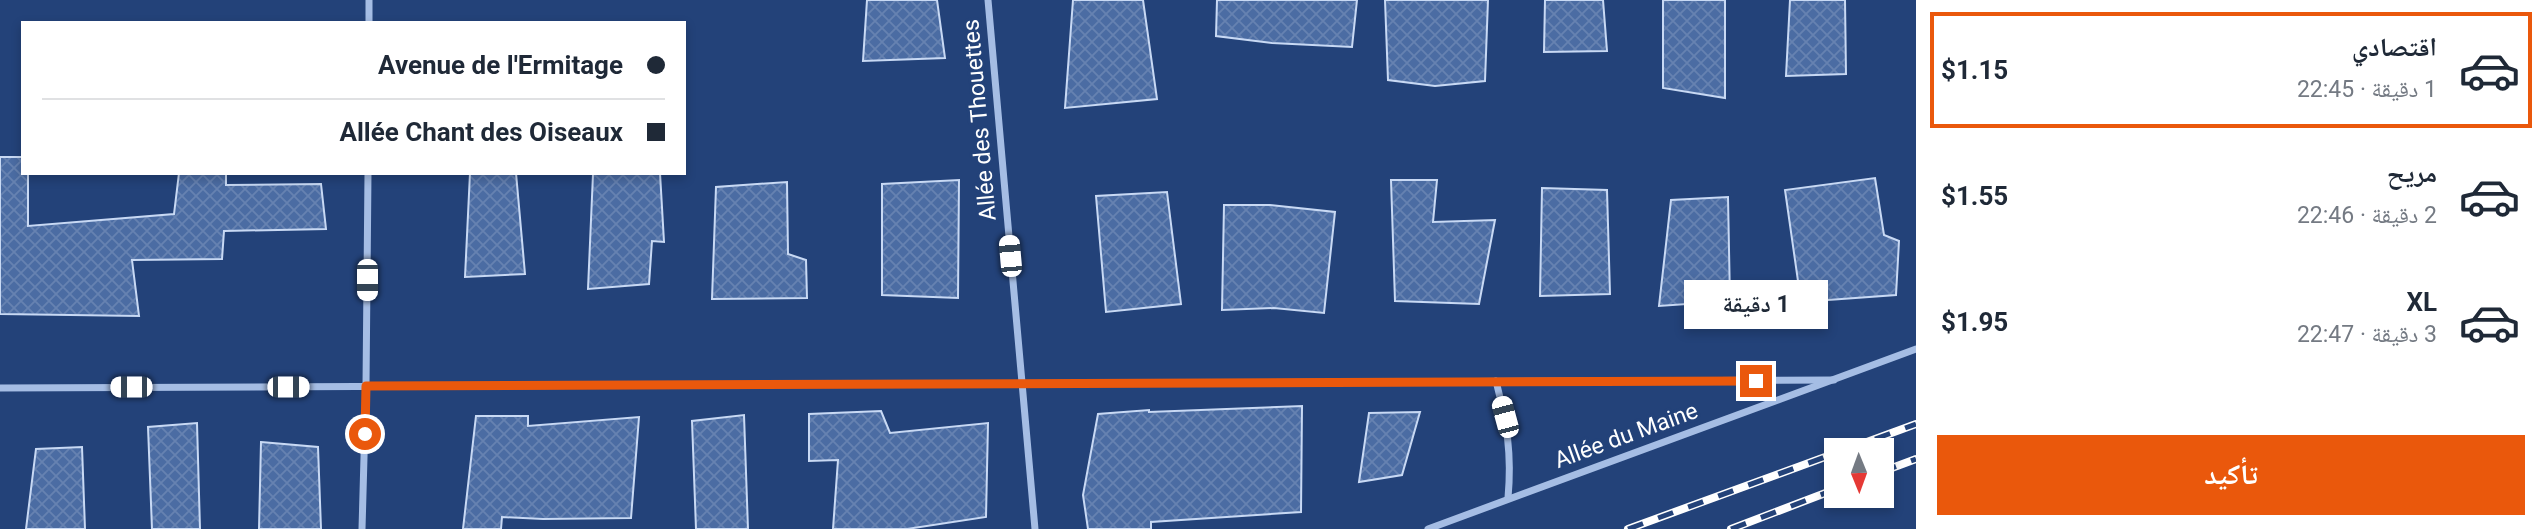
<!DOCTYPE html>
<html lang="ar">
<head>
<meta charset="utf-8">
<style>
  :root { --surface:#fff; --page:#f2f2f3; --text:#1f2937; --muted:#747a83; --line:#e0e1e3; --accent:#ea580c }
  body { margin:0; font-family:Roboto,"Noto Naskh Arabic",sans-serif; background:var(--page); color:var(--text); direction:rtl; height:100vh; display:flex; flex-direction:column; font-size:26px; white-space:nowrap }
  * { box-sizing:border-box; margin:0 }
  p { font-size:23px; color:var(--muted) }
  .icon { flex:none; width:38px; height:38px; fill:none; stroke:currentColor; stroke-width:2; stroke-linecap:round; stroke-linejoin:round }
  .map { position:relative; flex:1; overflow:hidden; direction:ltr }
  .panel { display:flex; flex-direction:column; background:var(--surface); width:630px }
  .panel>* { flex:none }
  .banner { position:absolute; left:21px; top:21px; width:665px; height:154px; border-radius:0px; box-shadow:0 4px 10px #0003; direction:rtl; display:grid; align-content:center; height:154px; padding:0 21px; background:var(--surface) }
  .needle { width:46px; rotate:179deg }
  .controls { position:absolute; left:1824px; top:438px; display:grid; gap:14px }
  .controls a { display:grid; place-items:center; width:70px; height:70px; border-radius:0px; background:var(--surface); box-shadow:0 4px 10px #0003; font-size:35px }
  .end { position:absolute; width:32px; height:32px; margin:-16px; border:9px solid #ea580c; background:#fff; box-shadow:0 0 0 4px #fff }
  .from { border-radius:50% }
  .bubble { position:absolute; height:49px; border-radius:0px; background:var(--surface); box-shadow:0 4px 10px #0003; font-size:23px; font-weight:700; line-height:49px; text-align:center; direction:rtl }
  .car { position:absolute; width:21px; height:42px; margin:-21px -10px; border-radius:9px; box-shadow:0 0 5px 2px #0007; background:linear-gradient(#fff 24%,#345 0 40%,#fff 0 76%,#345 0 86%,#fff 0) }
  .banner b { display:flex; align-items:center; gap:24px; height:66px; font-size:26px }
  .banner b+b { border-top:2px solid var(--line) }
  .banner i { width:18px; height:18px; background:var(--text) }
  ul { padding:12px 0 0; list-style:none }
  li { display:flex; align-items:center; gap:21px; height:116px; margin:0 14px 10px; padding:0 7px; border:4px solid transparent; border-radius:0px }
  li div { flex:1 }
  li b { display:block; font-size:26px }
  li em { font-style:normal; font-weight:700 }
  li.selected { border-color:var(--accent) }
  li>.icon { width:63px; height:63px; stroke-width:1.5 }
  .button { display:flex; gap:14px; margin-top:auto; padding:14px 21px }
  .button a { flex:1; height:80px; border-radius:0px; background:var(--accent); color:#fff; font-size:28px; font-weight:700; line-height:80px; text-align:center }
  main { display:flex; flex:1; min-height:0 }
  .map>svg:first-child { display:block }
  .building { fill:url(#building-cross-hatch); stroke:#c8d9f4; stroke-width:2 }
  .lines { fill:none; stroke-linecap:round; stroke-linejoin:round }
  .street { stroke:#a5bde4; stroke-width:7 }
  .rail-casing { stroke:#fff; stroke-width:8 }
  .rail { stroke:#234279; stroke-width:5; stroke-dasharray:16; stroke-linecap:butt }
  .route { stroke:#ea580c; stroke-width:9 }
  .labels { text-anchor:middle; stroke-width:6; stroke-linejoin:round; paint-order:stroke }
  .street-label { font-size:23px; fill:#fff; stroke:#234279 }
</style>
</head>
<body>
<main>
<section class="panel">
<ul>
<li class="selected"><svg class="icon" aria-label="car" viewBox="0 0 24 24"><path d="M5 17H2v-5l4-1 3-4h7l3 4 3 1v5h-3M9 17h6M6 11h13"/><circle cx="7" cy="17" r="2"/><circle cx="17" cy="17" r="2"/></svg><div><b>اقتصادي</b><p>1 دقيقة · 22:45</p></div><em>$1.15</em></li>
<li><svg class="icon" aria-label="car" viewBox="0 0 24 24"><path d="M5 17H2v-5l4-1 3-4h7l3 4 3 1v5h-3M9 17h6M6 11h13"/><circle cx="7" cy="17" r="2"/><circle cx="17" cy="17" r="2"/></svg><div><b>مريح</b><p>2 دقيقة · 22:46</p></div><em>$1.55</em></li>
<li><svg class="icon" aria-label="car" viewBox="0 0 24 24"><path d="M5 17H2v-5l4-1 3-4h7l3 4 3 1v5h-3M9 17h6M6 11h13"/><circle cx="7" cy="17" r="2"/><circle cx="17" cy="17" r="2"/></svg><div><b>XL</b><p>3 دقيقة · 22:47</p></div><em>$1.95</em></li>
</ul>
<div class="button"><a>تأكيد</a></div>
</section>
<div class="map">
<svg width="1916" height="529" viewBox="0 0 1916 529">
  <defs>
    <pattern id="building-cross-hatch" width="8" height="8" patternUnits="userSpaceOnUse" patternTransform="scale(1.75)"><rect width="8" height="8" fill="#4b6ca3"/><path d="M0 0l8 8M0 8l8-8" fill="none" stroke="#6682b1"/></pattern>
  </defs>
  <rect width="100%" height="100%" fill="#234279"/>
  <!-- building -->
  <g class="building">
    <polygon points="867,0 937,0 945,58 863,61"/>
    <polygon points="1073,0 1143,0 1157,99 1065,108"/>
    <polygon points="1217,0 1357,0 1352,47 1272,43 1216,36"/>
    <polygon points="1385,0 1488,0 1485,81 1435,86 1388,80"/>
    <polygon points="1545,0 1603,0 1607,51 1544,52"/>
    <polygon points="1663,0 1725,0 1725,98 1663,88"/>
    <polygon points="1790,0 1845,0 1846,74 1786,76"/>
    <polygon points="0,157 23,157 23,173 28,173 28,226 174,214 179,173 226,173 226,185 321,184 326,229 224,231 222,259 132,260 139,316 0,314"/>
    <polygon points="470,173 516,173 525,274 465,277"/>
    <polygon points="660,173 664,242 652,241 649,284 588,289 593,174"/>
    <polygon points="1875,178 1884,235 1899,241 1896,295 1801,302 1785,190"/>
    <polygon points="959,180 958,298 882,295 882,184"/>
    <polygon points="1391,180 1437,180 1433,222 1495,220 1479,304 1395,301"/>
    <polygon points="787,182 788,254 806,260 807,298 712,299 716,187"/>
    <polygon points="1542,188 1607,190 1610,294 1540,296"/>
    <polygon points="1167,192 1181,304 1106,312 1096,196"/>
    <polygon points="1728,197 1730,301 1659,306 1671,200"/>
    <polygon points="1224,205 1270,205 1335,212 1324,313 1274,308 1222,310"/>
    <polygon points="1302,406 1301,512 1151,522 1151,529 1088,529 1083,495 1098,414 1149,410 1149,412"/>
    <polygon points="881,411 890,433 988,423 986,517 907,529 833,529 838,460 809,461 809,414"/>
    <polygon points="1420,412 1402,475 1359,482 1369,413"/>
    <polygon points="744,415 748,529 696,529 692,421"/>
    <polygon points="476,416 528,416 528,426 639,417 631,518 543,519 502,517 501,529 463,529"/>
    <polygon points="197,423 200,529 152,529 148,427"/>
    <polygon points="261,442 318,447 321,529 259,529"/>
    <polygon points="82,447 85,529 26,529 36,449"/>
  </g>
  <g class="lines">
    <!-- street -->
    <g class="street">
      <polyline points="988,0 1035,529"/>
      <polyline points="369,23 369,0"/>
      <path d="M1496,381C1507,424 1512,454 1508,498"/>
      <polyline points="0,388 1834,380"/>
      <polyline points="362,529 366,386 368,173"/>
      <polyline points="1428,529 1916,349"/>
    </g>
    <!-- rail casing -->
    <g class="rail-casing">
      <g id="rail">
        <polyline points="1845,450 1916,424"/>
        <polyline points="1881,472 1916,459"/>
        <polyline points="1628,529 1836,453"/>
        <polyline points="1731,529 1836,489"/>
      </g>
    </g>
    <!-- rail -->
    <use href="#rail" class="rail"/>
  </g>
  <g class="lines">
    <!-- route -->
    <polyline class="route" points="365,434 366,386 1756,381"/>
  </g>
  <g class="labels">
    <!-- street labels -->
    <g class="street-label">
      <text transform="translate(979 120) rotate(-95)" y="8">Allée des Thouettes</text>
      <text transform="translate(1626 435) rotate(-20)" y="8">Allée du Maine</text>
    </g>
  </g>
</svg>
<div class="controls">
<a><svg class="needle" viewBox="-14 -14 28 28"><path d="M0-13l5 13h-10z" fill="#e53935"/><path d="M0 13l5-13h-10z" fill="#747a83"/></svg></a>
</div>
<i class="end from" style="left:365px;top:434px"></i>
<i class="end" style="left:1756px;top:381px"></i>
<div class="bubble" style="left:1684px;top:280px;width:144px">1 دقيقة</div>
<i class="car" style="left:1010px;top:256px;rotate:355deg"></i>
<i class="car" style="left:367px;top:280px;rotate:180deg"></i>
<i class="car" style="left:131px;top:387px;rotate:270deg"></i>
<i class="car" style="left:288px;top:387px;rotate:90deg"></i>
<i class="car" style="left:1505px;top:417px;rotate:345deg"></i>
<div class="banner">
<b><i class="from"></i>Avenue de l'Ermitage</b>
<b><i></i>Allée Chant des Oiseaux</b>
</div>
</div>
</main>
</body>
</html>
